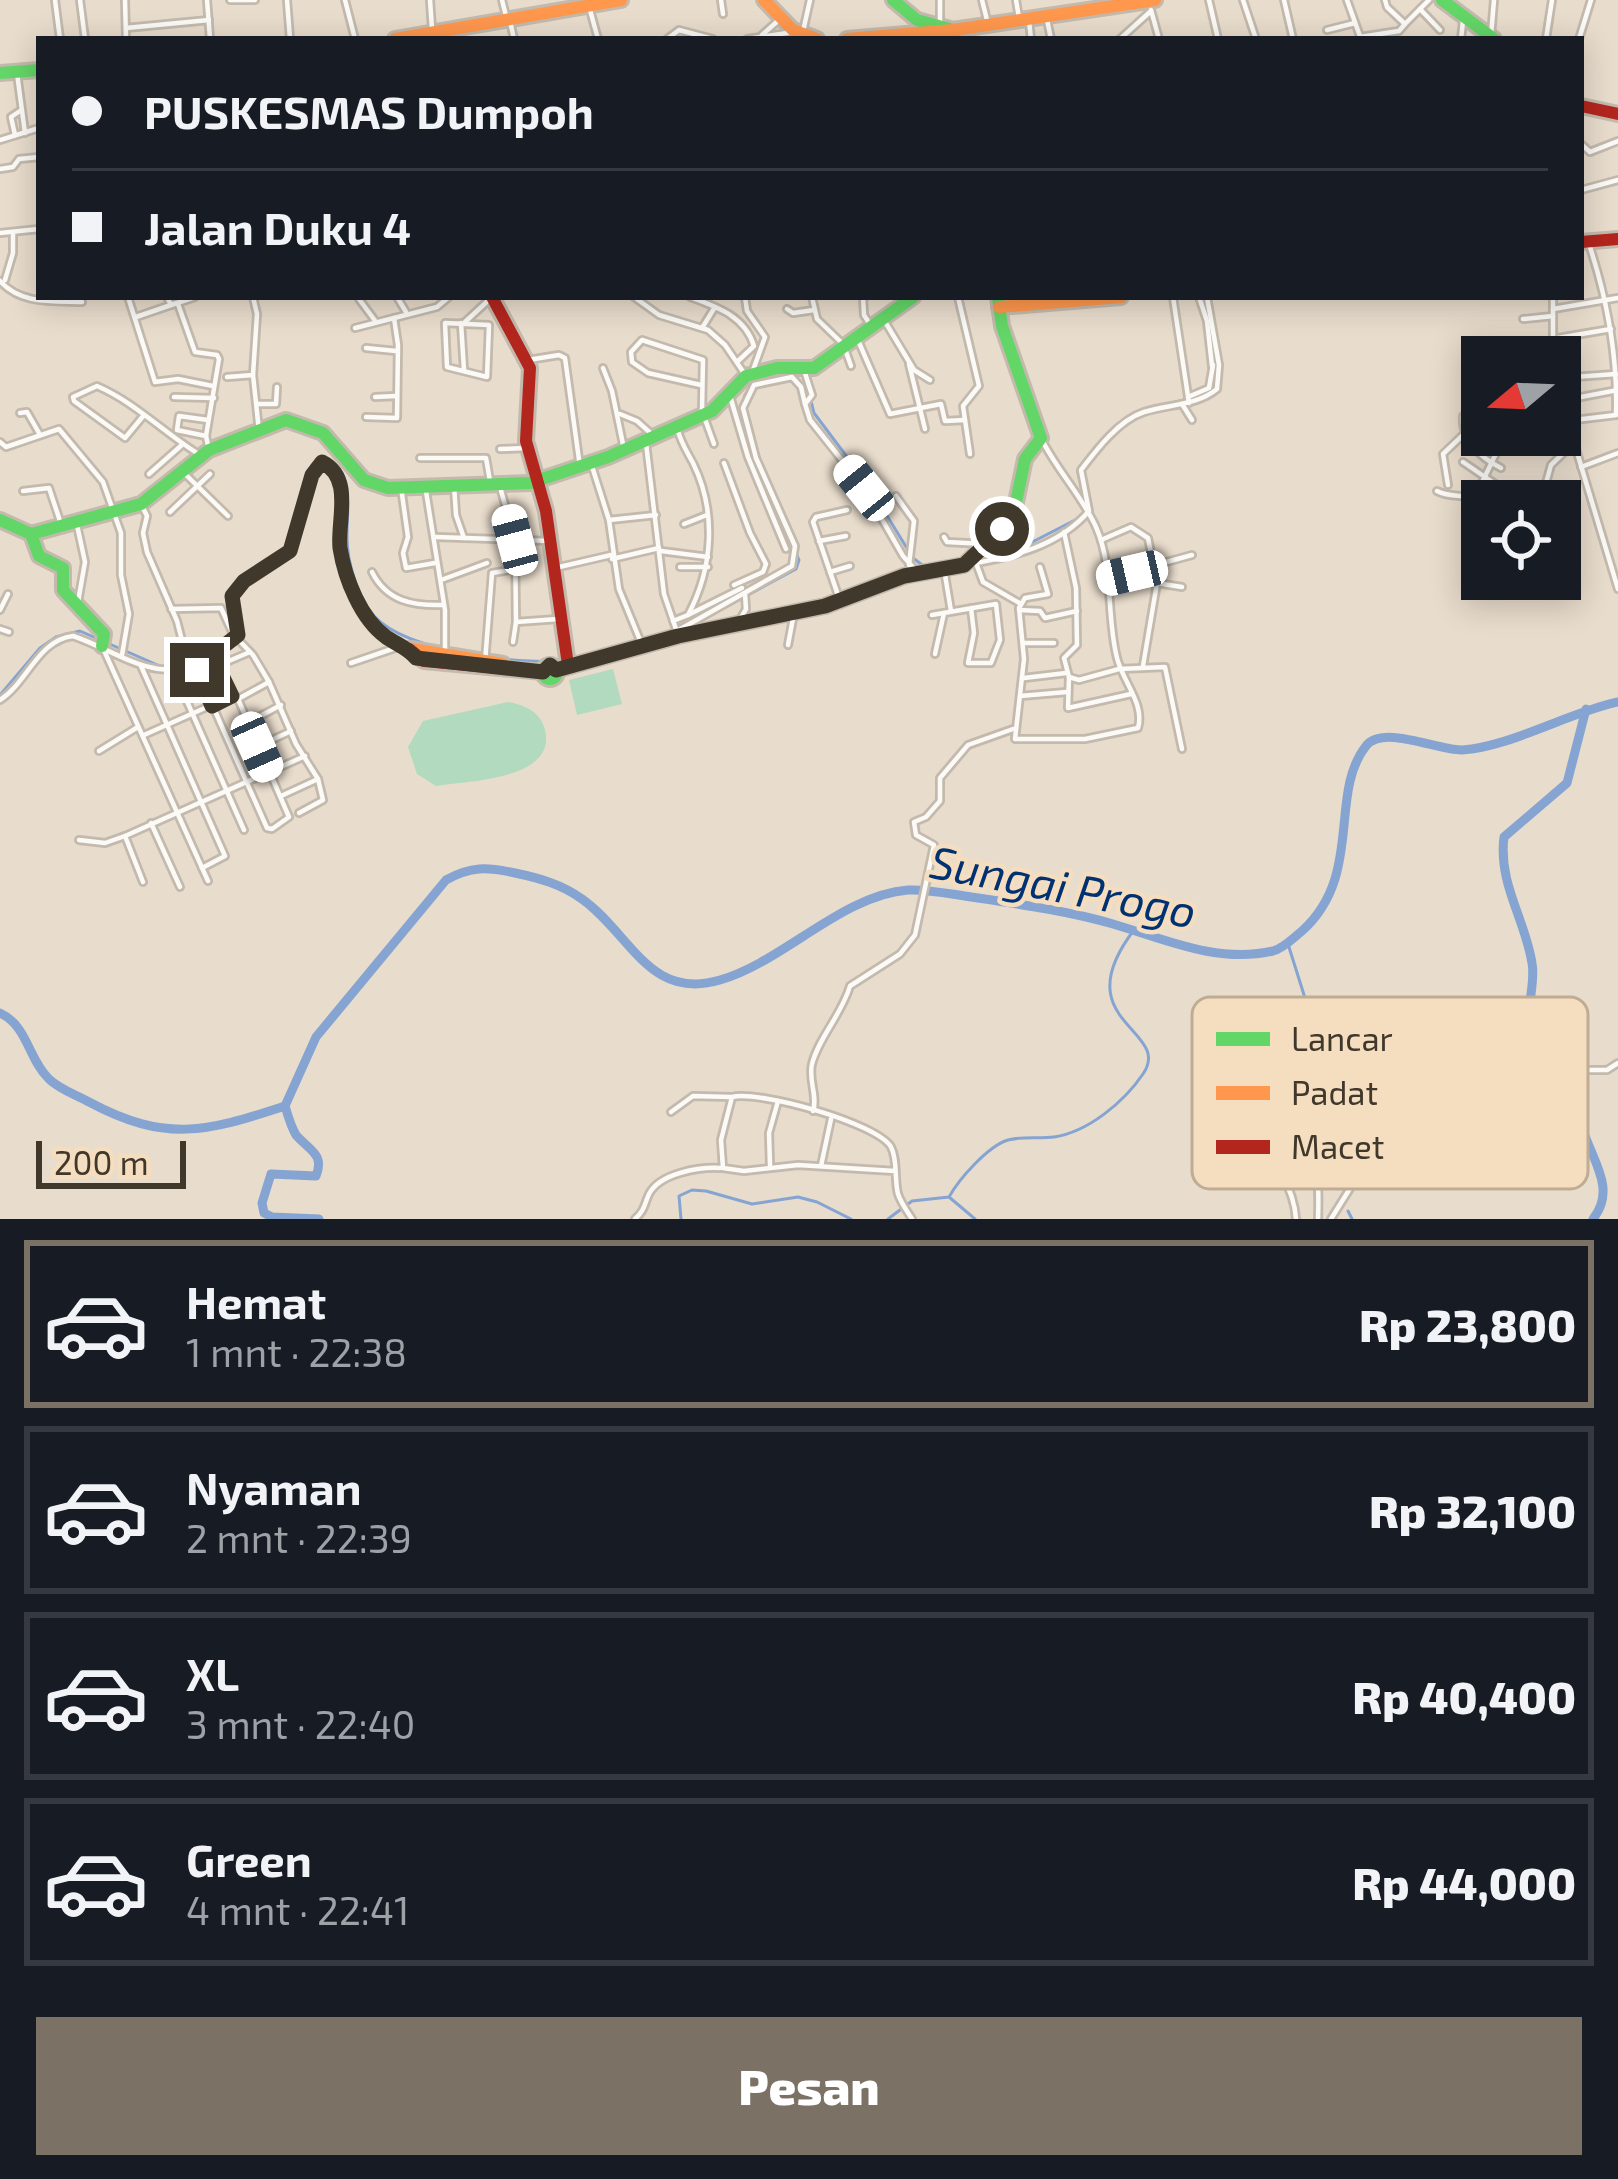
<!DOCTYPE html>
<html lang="id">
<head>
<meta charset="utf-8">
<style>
  :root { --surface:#171b24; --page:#20242c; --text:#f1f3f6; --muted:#9ea1a6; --line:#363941; --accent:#7b7164 }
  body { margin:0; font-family:"Exo 2",sans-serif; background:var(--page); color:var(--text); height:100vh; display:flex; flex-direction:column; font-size:45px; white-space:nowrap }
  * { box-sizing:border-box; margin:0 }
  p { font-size:39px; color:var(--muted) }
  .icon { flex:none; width:66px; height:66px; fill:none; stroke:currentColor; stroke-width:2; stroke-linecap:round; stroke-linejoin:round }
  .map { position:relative; height:1219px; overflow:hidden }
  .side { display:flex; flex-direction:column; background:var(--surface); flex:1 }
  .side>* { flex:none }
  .hud { position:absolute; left:36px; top:36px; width:1548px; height:264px; border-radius:0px; box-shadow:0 6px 30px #0003; display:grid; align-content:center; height:264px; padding:0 36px; background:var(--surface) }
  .needle { width:78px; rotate:251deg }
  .buttons { position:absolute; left:1461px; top:336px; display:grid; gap:24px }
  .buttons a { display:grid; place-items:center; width:120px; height:120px; border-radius:0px; background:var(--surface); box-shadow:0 6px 30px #0003; font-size:60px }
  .scale { position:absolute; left:36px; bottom:30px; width:150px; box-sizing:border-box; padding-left:12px; border:6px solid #41382c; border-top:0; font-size:33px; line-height:42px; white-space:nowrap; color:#41382c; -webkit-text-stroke:9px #f5ddbf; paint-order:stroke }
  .end { position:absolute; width:54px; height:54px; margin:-27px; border:15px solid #41382c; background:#fff; box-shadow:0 0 0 6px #fff }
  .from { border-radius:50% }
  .car { position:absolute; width:36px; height:72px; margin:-36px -18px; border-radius:15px; box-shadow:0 0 9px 3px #0007; background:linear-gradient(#fff 24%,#345 0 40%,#fff 0 76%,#345 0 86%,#fff 0) }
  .hud b { display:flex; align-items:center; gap:42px; height:114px; font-size:45px }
  .hud b+b { border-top:3px solid var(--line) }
  .hud i { width:30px; height:30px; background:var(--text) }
  ul { padding:21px 0 0; list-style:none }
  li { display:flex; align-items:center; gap:36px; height:168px; margin:0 24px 18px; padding:0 12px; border:6px solid var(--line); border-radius:0px }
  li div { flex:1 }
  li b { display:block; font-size:45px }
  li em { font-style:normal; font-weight:800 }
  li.active { border-color:var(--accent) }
  li>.icon { width:108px; height:108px; stroke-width:1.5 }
  .primary-button { display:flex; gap:24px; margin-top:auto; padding:24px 36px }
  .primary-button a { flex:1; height:138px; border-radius:0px; background:var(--accent); color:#fff; font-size:48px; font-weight:800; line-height:138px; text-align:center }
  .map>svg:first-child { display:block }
  .green { fill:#b2dabe }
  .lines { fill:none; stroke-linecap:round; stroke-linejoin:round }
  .stream { stroke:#85a4d2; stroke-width:3 }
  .river { stroke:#85a4d2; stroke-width:9 }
  .street-casing { stroke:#c3baad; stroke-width:10 }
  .fast-casing { stroke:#c3baad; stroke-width:18 }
  .slow-casing { stroke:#c3baad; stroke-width:18 }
  .jam-casing { stroke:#c3baad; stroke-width:18 }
  .street { stroke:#fcfaf7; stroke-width:4.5 }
  .fast { stroke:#63d668; stroke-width:12 }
  .slow { stroke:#ff974d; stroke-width:12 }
  .jam { stroke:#b3261e; stroke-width:12 }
  .route { stroke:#41382c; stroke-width:15 }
  .labels { text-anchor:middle; stroke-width:9; stroke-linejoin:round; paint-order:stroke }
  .water-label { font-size:45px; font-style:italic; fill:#003172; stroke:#f5ddbf }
  .key { fill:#f5ddbf; stroke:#bfac93; stroke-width:3 }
  .key-label { font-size:33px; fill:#41382c }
</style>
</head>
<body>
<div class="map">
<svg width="1618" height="1219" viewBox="0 0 1618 1219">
  <rect width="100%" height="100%" fill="#e8dccc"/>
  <!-- green -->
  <g class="green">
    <polygon points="613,669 622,704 577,715 569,680"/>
    <path d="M508,702C525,705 541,712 545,730C557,780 467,781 436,786L417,774L408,747L423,721Z"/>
  </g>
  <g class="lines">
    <!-- stream -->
    <g class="stream">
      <polyline points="1583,238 1618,234"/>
      <polyline points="1205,297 1208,319"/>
      <polyline points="1211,335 1217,373"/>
      <polyline points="810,397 814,413 868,485 913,558 925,567 935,567"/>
      <polyline points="1150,408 1188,399"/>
      <polyline points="746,413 745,395 753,383 800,372 804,376"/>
      <polyline points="1124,420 1141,411"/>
      <path d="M310,475L312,465L322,459C357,466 346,513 347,538C347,561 358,599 374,616C409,654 527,665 577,661"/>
      <polyline points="1083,492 1078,473 1084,462"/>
      <polyline points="974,561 1011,553 1081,517"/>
      <path d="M229,621C225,572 262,573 292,542"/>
      <polyline points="694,624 796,569 799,560 795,551"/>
      <polyline points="170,668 231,638 230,631"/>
      <polyline points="0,695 40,648 56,637 80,631 162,667"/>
      <polyline points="1288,944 1310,1014 1325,1046 1324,1076 1345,1110 1350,1133 1343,1189"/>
      <polyline points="949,1197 975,1219"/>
      <polyline points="1348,1211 1352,1219"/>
      <polyline points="681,1219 679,1196 692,1190 706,1191 752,1204 798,1197 817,1202 851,1219"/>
      <path d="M888,1219L912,1201L949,1197C959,1179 988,1146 1008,1140C1023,1136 1039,1139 1054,1137C1088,1132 1124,1102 1143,1074C1174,1029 1063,1023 1134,930"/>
    </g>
    <!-- river -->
    <g class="river">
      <path d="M1586,709L1567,783L1504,837C1498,883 1525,919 1532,963C1536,984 1525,1008 1531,1028C1538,1052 1564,1066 1574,1088C1580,1101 1580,1119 1584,1133C1594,1163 1616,1190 1593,1219"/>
      <path d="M0,1013C28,1026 28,1059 49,1079C59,1089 76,1095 89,1102C166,1143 206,1132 285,1106L316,1037L446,880C471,866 487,867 515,873C539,878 561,884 582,899C631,934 649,1001 720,980C783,962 842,895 908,890C928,889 950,894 971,897C1018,904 1068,911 1113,924C1164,939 1218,964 1273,951C1284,948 1293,938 1302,931C1364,875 1328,794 1366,746C1383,724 1439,751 1462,750C1510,747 1570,712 1618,702"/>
      <path d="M285,1106C288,1116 291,1127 296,1135C309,1150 325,1154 316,1176L271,1174L262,1203L264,1213L272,1217L319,1219"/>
    </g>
    <!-- street casing -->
    <g class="street-casing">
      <g id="street">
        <polyline points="55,0 60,39"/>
        <polyline points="80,0 85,39"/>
        <polyline points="125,0 126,39"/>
        <polyline points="207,0 210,39"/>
        <polyline points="230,0 255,0"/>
        <polyline points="287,0 290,39"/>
        <polyline points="345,0 355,39"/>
        <polyline points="430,0 432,29"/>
        <polyline points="502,0 506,16"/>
        <polyline points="721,0 723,14"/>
        <polyline points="982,0 988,24"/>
        <polyline points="1016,0 1019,18"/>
        <polyline points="1209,0 1218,39"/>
        <polyline points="1243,0 1256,39"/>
        <polyline points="1284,0 1293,39"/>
        <polyline points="1347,0 1361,39"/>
        <polyline points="1385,0 1387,7 1405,24 1429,0"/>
        <polyline points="1420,9 1440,30"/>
        <polyline points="590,10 598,39"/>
        <polyline points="1151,10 1159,39"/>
        <polyline points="1046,15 1051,39"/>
        <polyline points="510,21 514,39"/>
        <polyline points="1029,21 1031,39"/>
        <polyline points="940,24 940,0"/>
        <polyline points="126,28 209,20"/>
        <polyline points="1327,30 1355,23"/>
        <polyline points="762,35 780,19"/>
        <polyline points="802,36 810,0"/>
        <polyline points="1491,36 1494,0"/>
        <polyline points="1360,37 1399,31 1405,24"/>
        <polyline points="667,39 679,30 713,39"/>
        <polyline points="747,39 794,32"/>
        <polyline points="1120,39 1151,11"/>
        <polyline points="1461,39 1463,21"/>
        <polyline points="1546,39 1552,0"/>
        <polyline points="1579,39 1591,0"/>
        <polyline points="17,73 25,133"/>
        <polyline points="15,135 11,117 20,111"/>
        <polyline points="0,140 39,128"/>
        <polyline points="1581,144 1590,152 1618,141"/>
        <polyline points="0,169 13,167 19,159 39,157"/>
        <polyline points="1581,190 1618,180"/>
        <polyline points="0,233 39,229"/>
        <polyline points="5,280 13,253 13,233"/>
        <path d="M0,281C20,304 51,301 82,302"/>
        <polyline points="128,297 155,382 178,379 213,386"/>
        <polyline points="167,297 171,305 195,297"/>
        <polyline points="253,297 257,314 253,375 259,431"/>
        <polyline points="397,297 406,312"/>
        <polyline points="634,297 659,315 708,330 725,345 746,376"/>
        <path d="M690,297C717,307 745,316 754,346L737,362"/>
        <polyline points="745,297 747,311 765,337 752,373"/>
        <polyline points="812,297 817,319 843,344"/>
        <polyline points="863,297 864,315 871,326"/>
        <polyline points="958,297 979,386 963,406 970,454"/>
        <polyline points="1173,297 1189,403"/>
        <polyline points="1199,297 1207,321 1212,366"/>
        <polyline points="1553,297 1553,357"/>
        <polyline points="359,299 376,322"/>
        <polyline points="178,304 195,352 217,355 219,359 206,436"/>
        <polyline points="787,309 793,313 814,310"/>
        <polyline points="1553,309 1618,298"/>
        <polyline points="136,317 171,305"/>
        <polyline points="1523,319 1553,316"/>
        <polyline points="884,320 914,370 930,380"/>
        <polyline points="465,322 492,297"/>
        <polygon points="445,323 489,325 487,377 447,367"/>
        <polyline points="461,323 464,370"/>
        <polyline points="355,328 437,307 449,297"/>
        <polyline points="702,328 715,307"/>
        <polyline points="857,338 890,414 941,404 945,421 965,420"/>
        <polyline points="1552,339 1611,329"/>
        <polyline points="366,348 396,351"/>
        <polyline points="845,349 851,366"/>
        <polyline points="528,360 559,355 565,358 580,467"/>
        <polyline points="909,364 925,429"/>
        <polyline points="603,368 612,391 624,449"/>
        <polyline points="804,370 812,395 805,404 810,420 864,488 903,556 918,573"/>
        <polyline points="227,377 253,375"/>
        <polyline points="1560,378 1616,374"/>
        <polyline points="701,385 648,373 632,362 631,352 642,340 703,360 702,411 714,444"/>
        <polyline points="730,396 748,457 786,549"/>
        <polyline points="174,397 214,398"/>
        <polyline points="375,397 396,396"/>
        <polyline points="1188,397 1209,388 1213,365"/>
        <polyline points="1560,401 1618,390"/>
        <path d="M1482,402L1463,416C1461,440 1481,458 1501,468"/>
        <polyline points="257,404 276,404 277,387"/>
        <polyline points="1182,404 1192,420"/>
        <polyline points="1560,412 1576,449 1618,589"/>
        <polyline points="20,413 27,412 39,433"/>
        <polyline points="620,414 637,421 655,437"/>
        <path d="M144,415L125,438L74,401L73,397L97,386C136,403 164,433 200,455"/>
        <polyline points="366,417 397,418 398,345 394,318"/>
        <polyline points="208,420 179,416 177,430 206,436 209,450"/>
        <path d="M1566,421L1616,415C1618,355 1607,298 1588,241"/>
        <polyline points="0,442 6,447 59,429 103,482 121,533 121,575 129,614 122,655"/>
        <polyline points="646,443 664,594 677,632"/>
        <polyline points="500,449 527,448"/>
        <polyline points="420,458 486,458 490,481"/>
        <polyline points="1463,462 1513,496 1541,501"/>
        <polyline points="591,463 609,520 619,589 642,645"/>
        <polyline points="724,463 750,533 766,564 763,572 734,585"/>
        <polyline points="1581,467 1618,453"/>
        <polyline points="182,471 228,516"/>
        <polyline points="149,474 183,444"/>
        <polyline points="425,485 445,610 445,656"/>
        <polyline points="454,485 456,515 464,538"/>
        <polyline points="1448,485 1443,454 1464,434"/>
        <polyline points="401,487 408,537 403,553 406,568 435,563"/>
        <polyline points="500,487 515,540 516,622 558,619"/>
        <polyline points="23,491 49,488 61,524"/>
        <path d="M1437,491C1452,499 1468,493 1482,501"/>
        <polyline points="896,496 914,521 909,565"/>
        <polyline points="1475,497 1505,435"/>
        <polyline points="1541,501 1551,465 1574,443"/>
        <polyline points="141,504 147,516 143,533 147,552 177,621 187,660 195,666 267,828 272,829 289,817 238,699"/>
        <polyline points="170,512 210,474"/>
        <polyline points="609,520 656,515"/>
        <polyline points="684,524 707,515"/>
        <polyline points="77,525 85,562 78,602"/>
        <polyline points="1064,532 1076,588 1077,645 1064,658 1069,677"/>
        <polyline points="436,537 550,541"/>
        <polyline points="944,537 947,542 985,544"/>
        <polyline points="1101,540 1131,527 1148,538 1157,583 1143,666"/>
        <polyline points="819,541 846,536"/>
        <polyline points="661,551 708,557"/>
        <polyline points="612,559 659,548"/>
        <polyline points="976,563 983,582 1021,604"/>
        <path d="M970,564C1013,557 1059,546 1089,511L1081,470C1097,449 1119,420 1144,412C1169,404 1196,406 1217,389L1219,365L1207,297"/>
        <polyline points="680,567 708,567"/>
        <path d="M1040,567L1048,594L1025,598L1019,608L1024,659L1015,739H1085L1138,728C1145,704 1123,682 1117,658C1106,615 1114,568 1096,527C1082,496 1056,469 1041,438"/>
        <polyline points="555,568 611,555"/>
        <polyline points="944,569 951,611"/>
        <path d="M372,572C387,602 414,606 444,605"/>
        <polyline points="830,572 850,566"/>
        <polyline points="1108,578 1192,555"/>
        <polyline points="441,580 487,563"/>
        <polyline points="1157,583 1182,587"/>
        <polyline points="840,601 813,522 816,517 847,510"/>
        <polyline points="171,609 221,608 233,634 253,655 269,682 296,744 318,779 281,796"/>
        <polyline points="0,610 8,594"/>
        <polyline points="1019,610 1040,611 1045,618 1077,611"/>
        <polyline points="688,615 742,588"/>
        <polyline points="932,615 996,604 1000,640 991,663 968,663 974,633 971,608"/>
        <path d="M673,621L688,615C713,568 717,512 693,463C686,450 681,443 677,428"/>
        <polyline points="738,623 746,609 745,594"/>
        <polyline points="0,629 9,632"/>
        <polyline points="677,631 792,566 795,546 756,458 743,408 754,385 792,377 801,387 805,404"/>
        <polyline points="513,642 516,622"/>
        <polyline points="1024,643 1054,643"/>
        <polyline points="788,645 794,613"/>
        <polyline points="102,646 208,881"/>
        <polyline points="935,654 944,613"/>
        <polyline points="212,655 232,696"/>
        <polyline points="485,662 492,573 516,569"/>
        <polyline points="351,663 401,646"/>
        <polyline points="141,666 225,856 202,868"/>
        <polyline points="217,666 250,652"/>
        <polyline points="174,672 244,830"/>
        <polyline points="1069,677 1079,680 1119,669 1165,667 1182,749"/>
        <polyline points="1069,677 1068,708 1131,694"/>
        <polyline points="1024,678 1066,673"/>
        <polyline points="1020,696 1067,692"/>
        <path d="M0,700C27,683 38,640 73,636C123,653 158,689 210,656C222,649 233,645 239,632C221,569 251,586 290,551L312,475L322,462C351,477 339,516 340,541C342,585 368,634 409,649"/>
        <polyline points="249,722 281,705"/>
        <polyline points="144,735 232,696 238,699 269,682"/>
        <polyline points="259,746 291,731"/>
        <polyline points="99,751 138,727"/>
        <polyline points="299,813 323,800 318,779"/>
        <polyline points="151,823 180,887"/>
        <polyline points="79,840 105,843 125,836"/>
        <polyline points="143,882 125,836 305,756"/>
        <polyline points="1428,1004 1438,1075 1428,1108 1446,1109 1457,1115 1472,1109 1475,1087 1522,1086 1533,1124 1545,1125 1560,1165 1559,1176"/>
        <polyline points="1517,1051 1525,1088"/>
        <polyline points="1438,1071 1475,1087"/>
        <path d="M813,1111C818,1096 808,1080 812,1064C819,1037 842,1014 850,986L900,954L915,935L934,845L916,835L914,822L926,817L940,801V778L968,745L1013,729"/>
        <polyline points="671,1112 693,1096 731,1097"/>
        <polyline points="1399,1138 1428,1108"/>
        <polyline points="1388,1146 1435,1129 1471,1124 1527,1097 1560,1089 1582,1070 1607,1070 1618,1063"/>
        <polyline points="770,1165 769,1133 778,1101"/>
        <polyline points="821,1166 831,1119"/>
        <path d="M895,1171L798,1165L744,1171L723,1168L721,1140L732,1097C758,1090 877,1123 891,1147C898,1160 894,1179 898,1194C901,1203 907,1211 912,1219"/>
        <path d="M635,1219C645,1210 644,1205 649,1194C660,1173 699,1167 720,1168"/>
        <path d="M1296,1219C1294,1187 1276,1173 1272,1140L1298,1123C1320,1140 1319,1192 1318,1219"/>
        <polyline points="1331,1219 1359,1174 1389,1145"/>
      </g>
    </g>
    <!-- fast casing -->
    <g class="fast-casing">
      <g id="fast">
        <polyline points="893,0 917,20 953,30 955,39"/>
        <polyline points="1442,0 1494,39"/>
        <polyline points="0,73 39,70"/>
        <polyline points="0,520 31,534 141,504 209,450 286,420 323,433 364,480 388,488 530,483 608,457 712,411 746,376 777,368 814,368 913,297"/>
        <polyline points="31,534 39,556 63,568 63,590 104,634 102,646"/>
        <circle cx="550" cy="672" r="7"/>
        <polyline points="556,670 678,636 825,606 904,576 964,565 1007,522 1015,507 1025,459 1041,438 1002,326 998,297"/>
      </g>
    </g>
    <!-- slow casing -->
    <g class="slow-casing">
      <g id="slow">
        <polyline points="764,0 793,30 817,39"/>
        <polyline points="395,39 621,0"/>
        <polyline points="847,39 953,30 1155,0"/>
        <polyline points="999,307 1121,297"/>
        <polyline points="411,649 503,664"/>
      </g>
    </g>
    <!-- jam casing -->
    <g class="jam-casing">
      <g id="jam">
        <polyline points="1581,106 1618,114"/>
        <polyline points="1581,242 1618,239"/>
        <polyline points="492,297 530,368 526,441 546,511 568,665"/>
        <polyline points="409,649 424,661 543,672"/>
      </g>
    </g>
    <!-- street -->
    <use href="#street" class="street"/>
    <!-- fast -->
    <use href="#fast" class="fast"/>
    <!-- slow -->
    <use href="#slow" class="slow"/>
    <!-- jam -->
    <use href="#jam" class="jam"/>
  </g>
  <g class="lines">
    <!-- route -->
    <path class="route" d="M197,670L212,706L232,696L212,655L238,635L232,596L244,581L290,551L312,475L322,462C354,478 337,521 340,548C345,579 361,619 386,637C398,645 408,648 416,658L543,672L550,665L556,670L678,636L825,606L904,576L964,565L1002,529"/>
  </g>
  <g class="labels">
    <!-- water labels -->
    <g class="water-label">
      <text transform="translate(1063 887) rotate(11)" y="16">Sungai Progo</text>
    </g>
  </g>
  <!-- legend -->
  <rect x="1192" y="997" width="396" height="192" rx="18" class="key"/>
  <rect x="1216" y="1032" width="54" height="14" fill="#63d668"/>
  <rect x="1216" y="1086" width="54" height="14" fill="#ff974d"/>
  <rect x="1216" y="1140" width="54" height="14" fill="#b3261e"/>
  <g class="key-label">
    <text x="1291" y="1051">Lancar</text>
    <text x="1291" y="1105">Padat</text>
    <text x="1291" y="1159">Macet</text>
  </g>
</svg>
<div class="buttons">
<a><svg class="needle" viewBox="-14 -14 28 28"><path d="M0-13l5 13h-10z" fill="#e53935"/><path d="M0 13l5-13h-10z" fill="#9ea1a6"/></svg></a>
<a><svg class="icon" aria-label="locate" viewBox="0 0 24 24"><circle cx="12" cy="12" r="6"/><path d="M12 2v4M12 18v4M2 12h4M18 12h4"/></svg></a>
</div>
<div class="scale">200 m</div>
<i class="end from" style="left:1002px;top:529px"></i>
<i class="end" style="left:197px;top:670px"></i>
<i class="car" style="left:864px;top:488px;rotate:321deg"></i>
<i class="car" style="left:515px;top:540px;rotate:345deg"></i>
<i class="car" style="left:1132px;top:573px;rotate:257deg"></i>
<i class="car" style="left:257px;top:747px;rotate:156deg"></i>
<div class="hud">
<b><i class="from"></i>PUSKESMAS Dumpoh</b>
<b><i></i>Jalan Duku 4</b>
</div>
</div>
<section class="side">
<ul>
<li class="active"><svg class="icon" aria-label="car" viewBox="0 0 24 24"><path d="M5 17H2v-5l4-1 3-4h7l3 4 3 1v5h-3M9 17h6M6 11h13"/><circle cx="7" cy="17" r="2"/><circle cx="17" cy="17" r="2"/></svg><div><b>Hemat</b><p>1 mnt · 22:38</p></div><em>Rp 23,800</em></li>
<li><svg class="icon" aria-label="car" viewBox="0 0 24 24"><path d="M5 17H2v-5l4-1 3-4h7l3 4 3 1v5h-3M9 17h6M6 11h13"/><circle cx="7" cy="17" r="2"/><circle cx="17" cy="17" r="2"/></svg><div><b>Nyaman</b><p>2 mnt · 22:39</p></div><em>Rp 32,100</em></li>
<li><svg class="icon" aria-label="car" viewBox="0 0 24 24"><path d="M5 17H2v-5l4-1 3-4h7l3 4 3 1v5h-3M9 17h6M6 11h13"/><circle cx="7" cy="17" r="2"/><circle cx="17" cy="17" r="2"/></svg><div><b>XL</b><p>3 mnt · 22:40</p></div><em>Rp 40,400</em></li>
<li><svg class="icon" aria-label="car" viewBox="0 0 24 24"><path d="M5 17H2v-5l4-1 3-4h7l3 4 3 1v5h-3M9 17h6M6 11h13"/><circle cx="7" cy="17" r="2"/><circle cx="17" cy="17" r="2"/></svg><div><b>Green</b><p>4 mnt · 22:41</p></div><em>Rp 44,000</em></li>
</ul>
<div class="primary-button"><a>Pesan</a></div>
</section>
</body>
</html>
